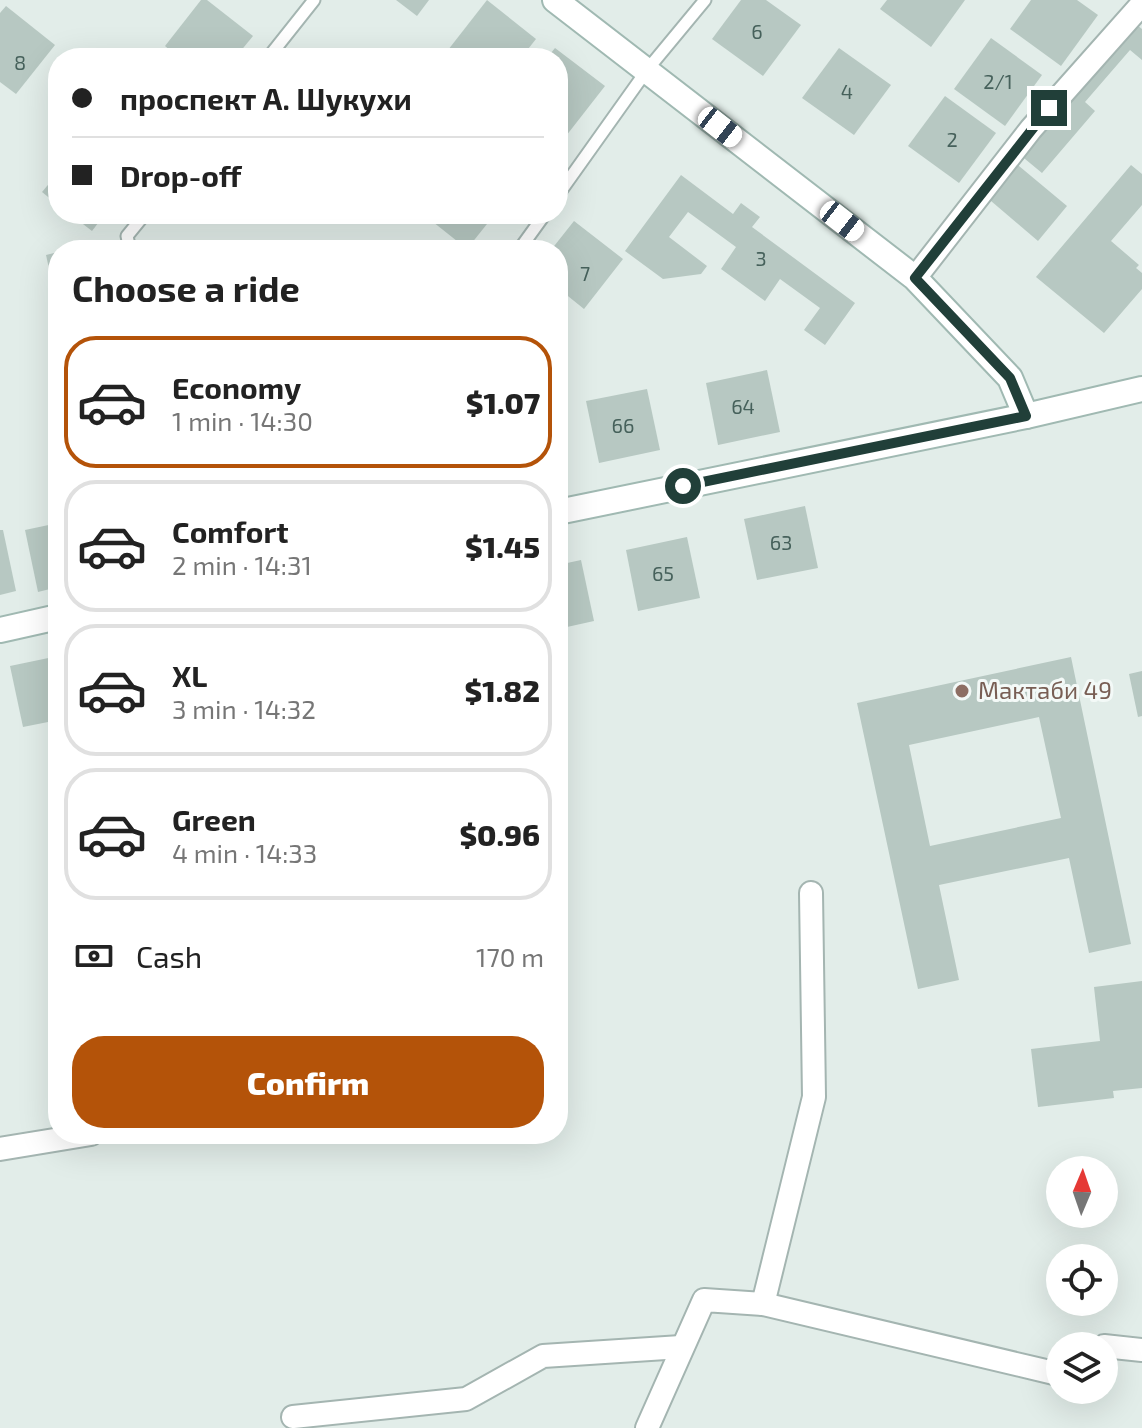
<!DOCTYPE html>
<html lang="en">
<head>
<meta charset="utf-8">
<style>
  :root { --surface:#fff; --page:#f2f2f2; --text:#222; --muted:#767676; --line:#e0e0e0; --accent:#b45309 }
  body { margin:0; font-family:"Exo 2",sans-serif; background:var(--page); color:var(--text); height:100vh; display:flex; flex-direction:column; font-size:30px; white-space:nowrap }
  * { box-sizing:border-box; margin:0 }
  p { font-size:26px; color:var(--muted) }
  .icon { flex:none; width:44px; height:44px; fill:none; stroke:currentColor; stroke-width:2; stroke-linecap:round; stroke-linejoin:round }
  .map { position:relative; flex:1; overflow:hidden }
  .details { position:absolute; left:48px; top:240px; width:520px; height:904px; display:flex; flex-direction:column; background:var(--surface); border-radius:32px; box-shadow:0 8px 32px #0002 }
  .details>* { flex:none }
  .guide { position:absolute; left:48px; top:48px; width:520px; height:176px; border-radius:32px; box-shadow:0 8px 32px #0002; display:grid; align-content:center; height:176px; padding:0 24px; background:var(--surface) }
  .needle { width:52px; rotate:2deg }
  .controls { position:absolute; left:1046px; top:1156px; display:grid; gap:16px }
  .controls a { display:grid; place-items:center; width:72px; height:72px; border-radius:50%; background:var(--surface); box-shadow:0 8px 32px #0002; font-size:40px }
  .end { position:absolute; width:36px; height:36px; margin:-18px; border:10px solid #213f39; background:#fff; box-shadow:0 0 0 4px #fff }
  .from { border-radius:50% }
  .car { position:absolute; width:24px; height:48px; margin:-24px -12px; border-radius:10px; box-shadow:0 0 6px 2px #0007; background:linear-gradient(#fff 24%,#345 0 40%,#fff 0 76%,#345 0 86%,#fff 0) }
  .guide b { display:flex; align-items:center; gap:28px; height:76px; font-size:30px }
  .guide b+b { border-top:2px solid var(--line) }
  .guide i { width:20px; height:20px; background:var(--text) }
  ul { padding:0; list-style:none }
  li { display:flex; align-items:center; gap:24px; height:132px; margin:0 16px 12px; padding:0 8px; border:4px solid var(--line); border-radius:32px }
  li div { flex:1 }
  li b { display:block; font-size:30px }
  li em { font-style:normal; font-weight:800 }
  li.selected { border-color:var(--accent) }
  li>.icon { width:72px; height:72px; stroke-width:1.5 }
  h2 { padding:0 24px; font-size:36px; line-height:96px }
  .pay { display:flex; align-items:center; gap:20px; height:88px; padding:0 24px; font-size:30px }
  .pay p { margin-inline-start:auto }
  .action { display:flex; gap:16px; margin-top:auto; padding:16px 24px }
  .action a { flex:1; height:92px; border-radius:32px; background:var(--accent); color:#fff; font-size:32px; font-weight:800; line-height:92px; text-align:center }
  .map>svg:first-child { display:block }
  .building { fill:#b7c8c2; fill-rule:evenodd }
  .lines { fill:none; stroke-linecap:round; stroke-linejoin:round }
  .service-casing { stroke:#a4b5b1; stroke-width:15 }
  .minor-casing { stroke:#a4b5b1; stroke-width:26 }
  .secondary-casing { stroke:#a0b9b2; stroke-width:28 }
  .service { stroke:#fff; stroke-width:11 }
  .minor { stroke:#fff; stroke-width:22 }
  .secondary { stroke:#fff; stroke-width:24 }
  .route { stroke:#213f39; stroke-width:10 }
  .education-dot { fill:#8d6e63; stroke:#f3f9f7; stroke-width:3 }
  .labels { text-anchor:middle; stroke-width:6; stroke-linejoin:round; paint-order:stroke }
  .number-label { font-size:20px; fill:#46615b }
  .education-label { font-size:24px; fill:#785e54; stroke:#f3f9f7; text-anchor:start }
</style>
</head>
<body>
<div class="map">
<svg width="1142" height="1428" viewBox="0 0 1142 1428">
  <rect width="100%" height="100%" fill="#e2ede9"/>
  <!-- building -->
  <g class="building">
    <polygon points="201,0 207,0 253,36 235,58 179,58 165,46"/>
    <polygon points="396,0 429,0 417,16"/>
    <polygon points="487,0 536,39 521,58 459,58 448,50"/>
    <polygon points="741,0 766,0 801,25 763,76 712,39"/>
    <polygon points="887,0 965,0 931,47 880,9"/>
    <polygon points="1031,0 1077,0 1098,15 1061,66 1010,29"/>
    <polygon points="6,6 55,45 16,94 0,82 0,13"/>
    <polygon points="1127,17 1142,29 1142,60 1130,50 1085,102 1095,111 1042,173 1013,149"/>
    <polygon points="991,38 1042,75 1005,126 954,89"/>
    <polygon points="555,48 605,86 566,136 558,130 558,58 547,58"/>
    <polygon points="839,48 891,85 854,135 802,98"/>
    <polygon points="945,96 996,133 959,183 908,146"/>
    <polygon points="1013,161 1067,206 1038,241 984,195"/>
    <polygon points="1131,165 1142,174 1142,205 1111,241 1139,265 1136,268 1142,273 1142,289 1104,333 1036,277"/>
    <polygon points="58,173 58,205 42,192"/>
    <polygon points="681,175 733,214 741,203 760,217 752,227 855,303 825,345 804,330 820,308 780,279 765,301 721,269 736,247 688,212 669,237 707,266 701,274 663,279 625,251"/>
    <polygon points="70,214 105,214 92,231"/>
    <polygon points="423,214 495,214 467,249"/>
    <polygon points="574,221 623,259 584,309 558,288 558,250 551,250"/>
    <polygon points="108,242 109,250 75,250 75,249"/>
    <polygon points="58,252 58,304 57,305 46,255"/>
    <polygon points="767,370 780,432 718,445 706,383"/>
    <polygon points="647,389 660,450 599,463 586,401"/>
    <polygon points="805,506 818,568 757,580 744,519"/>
    <polygon points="58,523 58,587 38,592 25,530"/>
    <polygon points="0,530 3,530 16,591 0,595"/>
    <polygon points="687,537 700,598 638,611 626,550"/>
    <polygon points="581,560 594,621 558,629 558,565"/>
    <polygon points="58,656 58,720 23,727 10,666"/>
    <path d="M1071,657L1131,944L1089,953L1069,858L939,885L959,980L918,989L857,703ZM1039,717L1061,818L930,846L909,745Z"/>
    <polygon points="1142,671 1142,716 1138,717 1129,674"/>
    <polygon points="1142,981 1142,1088 1113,1091 1114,1098 1038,1107 1031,1049 1100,1041 1094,987"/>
  </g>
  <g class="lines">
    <!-- service casing -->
    <g class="service-casing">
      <g id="service">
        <polyline points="268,58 314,0"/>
        <polyline points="558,195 647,70 705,0"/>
        <polyline points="130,250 127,236 145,214"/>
        <polyline points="519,250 545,214"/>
      </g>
    </g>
    <!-- minor casing -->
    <g class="minor-casing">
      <g id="minor">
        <polyline points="915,278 1031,129 1142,4"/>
        <polyline points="0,1149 91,1134"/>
        <polyline points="763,1304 814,1097 811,893"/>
        <polyline points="1104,1346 1142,1350"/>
        <polyline points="293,1417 466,1399 543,1356 681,1347"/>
        <polyline points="647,1428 704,1300 763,1304 1054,1373 1060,1369"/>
      </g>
    </g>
    <!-- secondary casing -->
    <g class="secondary-casing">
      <g id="secondary">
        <polyline points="555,0 915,278 1010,378 1026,416"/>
        <polyline points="558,512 1026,416 1142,389"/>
        <polyline points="0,630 58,617"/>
      </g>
    </g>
    <!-- service -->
    <use href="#service" class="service"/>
    <!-- minor -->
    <use href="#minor" class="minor"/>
    <!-- secondary -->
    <use href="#secondary" class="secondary"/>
  </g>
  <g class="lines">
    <!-- route -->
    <polyline class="route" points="683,486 1026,416 1010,378 915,278 1049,108"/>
  </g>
  <!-- markers -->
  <circle class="education-dot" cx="962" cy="691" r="8"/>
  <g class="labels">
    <!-- number labels -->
    <g class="number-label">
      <text x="757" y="39">6</text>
      <text x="20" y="70">8</text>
      <text x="998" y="89">2/1</text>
      <text x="847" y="99">4</text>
      <text x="952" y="147">2</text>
      <text x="761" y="266">3</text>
      <text x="585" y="281">7</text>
      <text x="743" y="414">64</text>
      <text x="623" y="433">66</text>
      <text x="781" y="550">63</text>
      <text x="663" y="581">65</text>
    </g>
    <!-- education labels -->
    <g class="education-label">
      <text x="978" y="699">Мактаби 49</text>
    </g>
  </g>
</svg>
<div class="controls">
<a><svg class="needle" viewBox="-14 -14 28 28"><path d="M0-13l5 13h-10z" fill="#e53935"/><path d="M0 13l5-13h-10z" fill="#767676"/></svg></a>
<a><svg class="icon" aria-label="locate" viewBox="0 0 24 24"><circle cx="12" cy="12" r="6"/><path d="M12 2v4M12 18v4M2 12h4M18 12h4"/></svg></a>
<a><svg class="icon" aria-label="layers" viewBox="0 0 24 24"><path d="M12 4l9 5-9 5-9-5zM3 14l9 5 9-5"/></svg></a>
</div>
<i class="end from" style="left:683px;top:486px"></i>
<i class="end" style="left:1049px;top:108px"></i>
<i class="car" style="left:720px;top:127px;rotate:128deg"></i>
<i class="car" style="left:842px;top:221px;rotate:128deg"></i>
<div class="guide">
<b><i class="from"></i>проспект А. Шукухи</b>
<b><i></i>Drop-off</b>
</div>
<section class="details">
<h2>Choose a ride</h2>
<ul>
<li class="selected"><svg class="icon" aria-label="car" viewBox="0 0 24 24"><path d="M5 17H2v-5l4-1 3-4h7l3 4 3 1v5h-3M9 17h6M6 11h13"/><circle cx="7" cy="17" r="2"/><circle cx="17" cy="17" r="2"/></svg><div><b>Economy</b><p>1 min · 14:30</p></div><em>$1.07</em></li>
<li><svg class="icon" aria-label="car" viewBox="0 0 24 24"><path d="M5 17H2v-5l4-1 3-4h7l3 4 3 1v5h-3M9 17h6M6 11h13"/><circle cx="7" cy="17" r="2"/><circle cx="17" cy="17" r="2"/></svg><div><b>Comfort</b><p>2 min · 14:31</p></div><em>$1.45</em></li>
<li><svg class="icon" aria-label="car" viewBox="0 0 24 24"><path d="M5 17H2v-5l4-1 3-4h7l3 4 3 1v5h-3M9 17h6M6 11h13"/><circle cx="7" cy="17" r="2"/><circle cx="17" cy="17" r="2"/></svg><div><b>XL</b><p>3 min · 14:32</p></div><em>$1.82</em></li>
<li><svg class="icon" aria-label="car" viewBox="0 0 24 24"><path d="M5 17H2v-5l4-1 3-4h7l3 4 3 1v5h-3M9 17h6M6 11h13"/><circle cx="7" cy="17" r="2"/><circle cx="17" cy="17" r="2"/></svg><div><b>Green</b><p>4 min · 14:33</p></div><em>$0.96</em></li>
</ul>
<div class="pay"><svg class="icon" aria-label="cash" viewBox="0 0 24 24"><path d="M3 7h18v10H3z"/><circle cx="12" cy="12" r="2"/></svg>Cash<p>170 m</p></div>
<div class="action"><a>Confirm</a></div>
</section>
</div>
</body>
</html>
